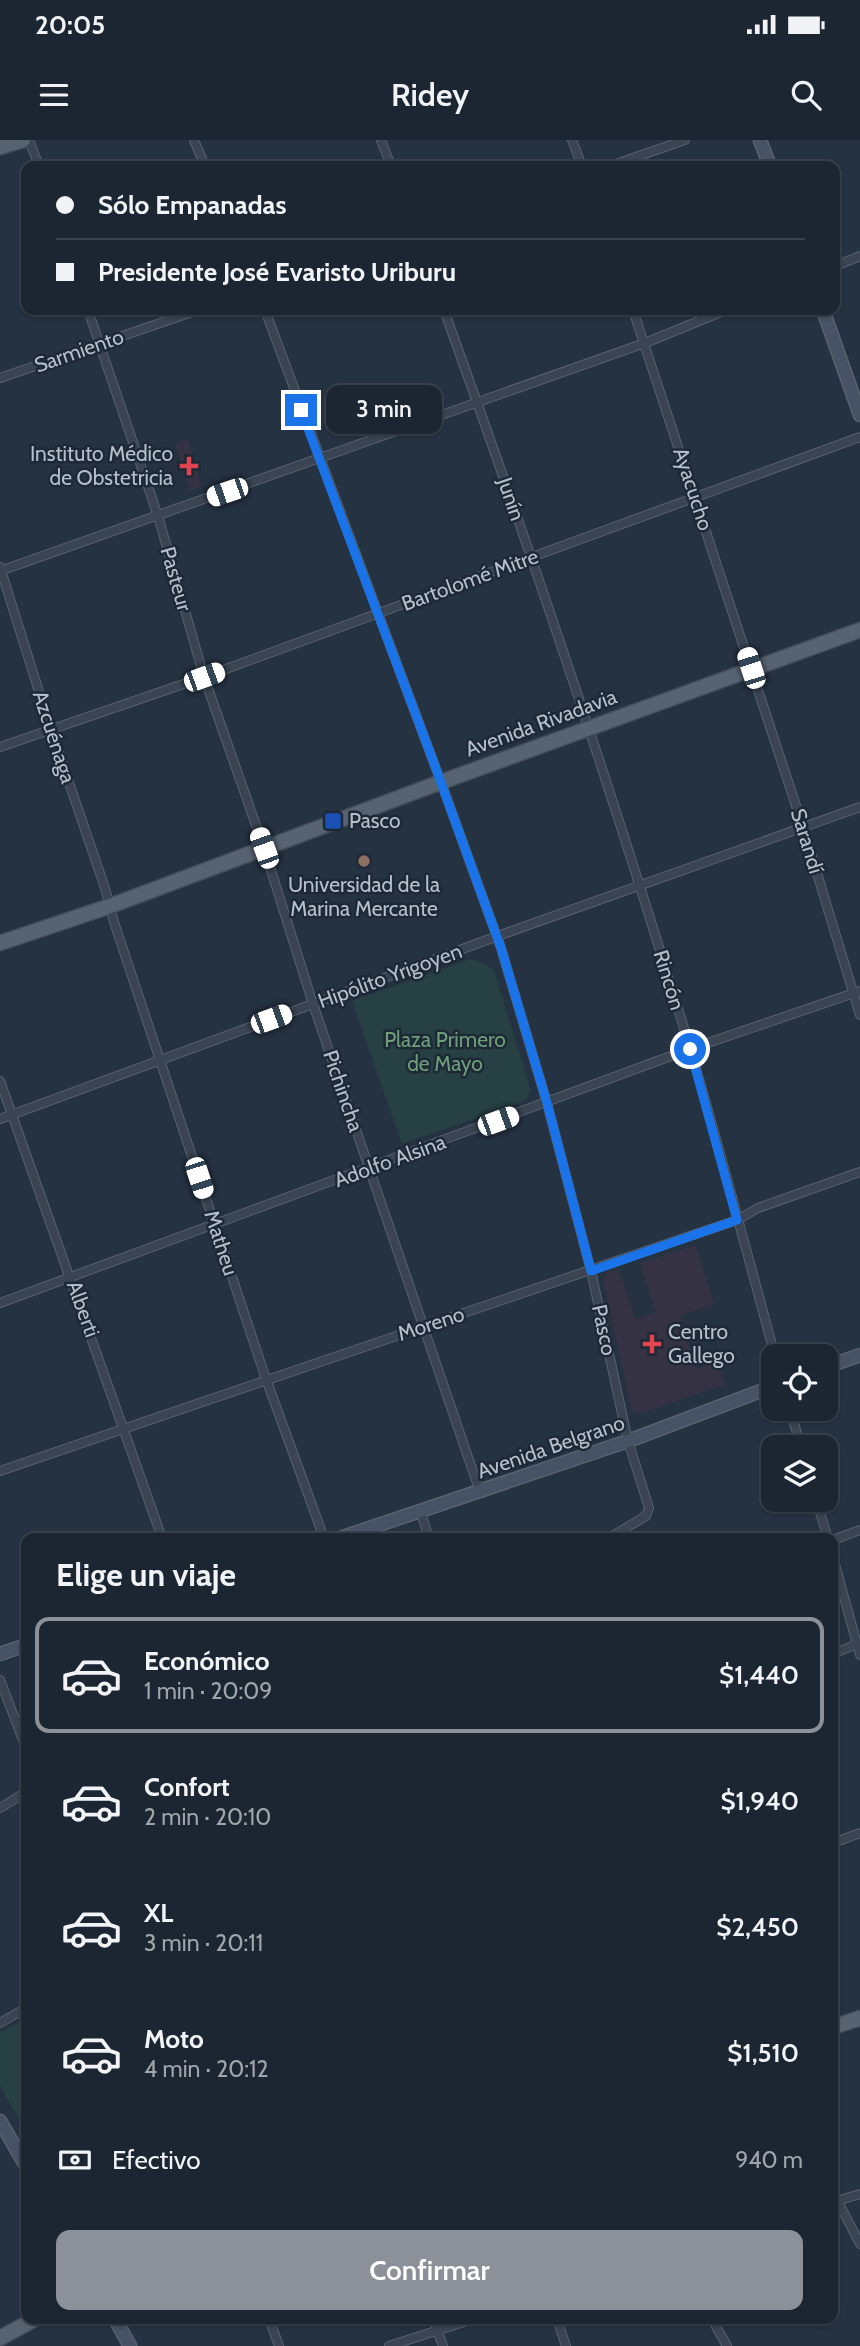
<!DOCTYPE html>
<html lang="es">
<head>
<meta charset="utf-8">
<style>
  :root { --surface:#1c2632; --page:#29323e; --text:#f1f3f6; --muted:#a0a5ac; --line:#3a434d; --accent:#8c9099 }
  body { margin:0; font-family:Cabin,sans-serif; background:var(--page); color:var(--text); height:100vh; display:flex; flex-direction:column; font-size:26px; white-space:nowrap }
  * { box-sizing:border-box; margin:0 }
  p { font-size:23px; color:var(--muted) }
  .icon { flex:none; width:38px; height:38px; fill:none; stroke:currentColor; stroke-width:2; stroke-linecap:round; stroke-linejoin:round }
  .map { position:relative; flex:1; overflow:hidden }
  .drawer { position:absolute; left:21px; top:1393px; width:817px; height:791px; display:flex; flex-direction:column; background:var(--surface); border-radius:14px; box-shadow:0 2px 5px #0004,0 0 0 2px var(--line) }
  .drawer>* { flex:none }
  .top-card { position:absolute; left:21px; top:21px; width:819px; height:154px; border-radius:14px; box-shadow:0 2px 5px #0004,0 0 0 2px var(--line); display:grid; align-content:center; height:154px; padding:0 35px; background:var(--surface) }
  .tools { position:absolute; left:761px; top:1204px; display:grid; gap:14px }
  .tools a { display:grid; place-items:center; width:77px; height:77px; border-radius:14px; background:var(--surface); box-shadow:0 2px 5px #0004,0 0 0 2px var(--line); font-size:35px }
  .end { position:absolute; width:32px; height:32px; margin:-16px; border:9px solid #1a73e8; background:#fff; box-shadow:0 0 0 4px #fff }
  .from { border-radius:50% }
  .bubble { position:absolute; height:49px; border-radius:14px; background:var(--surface); box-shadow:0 2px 5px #0004,0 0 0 2px var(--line); font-size:23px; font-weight:600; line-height:49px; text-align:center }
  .car { position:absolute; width:21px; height:42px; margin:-21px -10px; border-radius:9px; box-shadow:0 0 5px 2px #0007; background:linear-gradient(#fff 24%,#345 0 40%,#fff 0 76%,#345 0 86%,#fff 0) }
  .top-card b { display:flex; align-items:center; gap:24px; height:66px; font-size:26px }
  .top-card b+b { border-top:2px solid var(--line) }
  .top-card i { width:18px; height:18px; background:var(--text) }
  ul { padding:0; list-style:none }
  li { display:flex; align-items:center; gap:21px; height:116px; margin:0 14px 10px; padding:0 21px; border:4px solid transparent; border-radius:14px }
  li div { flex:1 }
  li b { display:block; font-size:26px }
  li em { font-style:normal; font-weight:600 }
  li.current { border-color:var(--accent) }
  li>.icon { width:63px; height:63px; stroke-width:1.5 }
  h2 { padding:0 35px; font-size:32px; line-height:84px }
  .pay { display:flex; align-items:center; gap:18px; height:77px; padding:0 35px; font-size:26px }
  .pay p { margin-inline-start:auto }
  .primary-button { display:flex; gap:14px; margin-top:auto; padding:14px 35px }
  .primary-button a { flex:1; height:80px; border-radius:14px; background:var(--accent); color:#fff; font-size:28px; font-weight:600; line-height:80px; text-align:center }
  .status { display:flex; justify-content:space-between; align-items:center; height:49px; padding:0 35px; background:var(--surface); direction:ltr }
  .status svg { height:19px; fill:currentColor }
  header { display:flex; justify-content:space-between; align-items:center; height:91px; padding:0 35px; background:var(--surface); font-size:32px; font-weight:600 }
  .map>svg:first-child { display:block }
  .medical { fill:#343243 }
  .green { fill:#274043 }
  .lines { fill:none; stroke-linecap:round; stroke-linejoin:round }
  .street-casing { stroke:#58626f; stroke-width:10 }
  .secondary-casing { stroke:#58626f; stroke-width:15 }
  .primary-casing { stroke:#434d5b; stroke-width:17 }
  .street { stroke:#3a4452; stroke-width:8 }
  .secondary { stroke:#485265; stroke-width:12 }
  .primary { stroke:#586372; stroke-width:14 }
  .route { stroke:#1a73e8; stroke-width:9 }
  .health-dot { fill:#e0444e; stroke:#1e2937; stroke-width:2.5 }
  .transit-dot { fill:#1a4fb4; stroke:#1e2937; stroke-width:2.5 }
  .education-dot { fill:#8d6e63; stroke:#1e2937; stroke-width:2.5 }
  .labels { text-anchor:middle; stroke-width:5; stroke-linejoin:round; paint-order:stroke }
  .street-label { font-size:21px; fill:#b7bfcc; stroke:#1e2937 }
  .poi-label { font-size:21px; fill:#b7bfcc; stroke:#1e2937; text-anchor:start }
  .park-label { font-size:21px; fill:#6d9e78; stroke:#1e2937 }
</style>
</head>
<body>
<div class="status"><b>20:05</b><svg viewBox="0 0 49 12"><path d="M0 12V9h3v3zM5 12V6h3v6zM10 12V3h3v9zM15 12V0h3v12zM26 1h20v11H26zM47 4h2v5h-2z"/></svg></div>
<header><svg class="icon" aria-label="menu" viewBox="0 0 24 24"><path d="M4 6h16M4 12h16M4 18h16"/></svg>Ridey<svg class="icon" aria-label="search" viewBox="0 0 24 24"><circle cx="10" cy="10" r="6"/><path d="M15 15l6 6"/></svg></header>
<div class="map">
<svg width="860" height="2206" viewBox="0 0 860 2206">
  <rect width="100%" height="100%" fill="#253242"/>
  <!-- medical -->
  <g class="medical">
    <polygon points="188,299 201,347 191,351 175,304"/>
    <polygon points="696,1105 714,1165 681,1175 682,1187 697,1229 719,1221 725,1244 639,1274 632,1272 603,1142 606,1132 619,1130 635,1179 656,1172 640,1123"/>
  </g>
  <!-- green -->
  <g class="green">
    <polygon points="471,819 493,828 531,951 525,961 402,1004 352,861"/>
    <polygon points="26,1878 26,1992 0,1946 0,1893"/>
  </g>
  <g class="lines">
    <!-- street casing -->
    <g class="street-casing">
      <g id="street">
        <polyline points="29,0 39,26"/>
        <polyline points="194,0 205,26"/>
        <polyline points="381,0 391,26"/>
        <polyline points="572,0 582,26"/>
        <polyline points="610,26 685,0"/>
        <polyline points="835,126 860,116"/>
        <polyline points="88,170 158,376 204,537 264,708 313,864 480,1352"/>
        <polyline points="265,170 441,642 501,808 547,963 591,1131 628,1301 649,1368 646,1376 609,1398"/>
        <path d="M444,170C532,414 615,660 690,908C720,1010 747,1113 775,1216"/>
        <polyline points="633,170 803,687 860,875"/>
        <polyline points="0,238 198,170"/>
        <polyline points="0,427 51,590 105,748 114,782 266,1239 324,1398"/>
        <polyline points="0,431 645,203 726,170"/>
        <polyline points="0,607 204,537 860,297"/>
        <polyline points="0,941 162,1398"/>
        <polyline points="0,979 495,797 860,667"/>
        <polyline points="0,1163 690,909 860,851"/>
        <polyline points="790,1269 801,1307"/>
        <polyline points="0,1331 737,1080 758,1068 860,1032"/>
        <polyline points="816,1360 828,1398"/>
        <polyline points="421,1373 429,1398"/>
        <polyline points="833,1400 860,1390"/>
        <polyline points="833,1417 860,1515"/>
        <polyline points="833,1514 859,1503"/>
        <polyline points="0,1540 26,1608"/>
        <polyline points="0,1668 26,1652"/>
        <polyline points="833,1703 860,1693"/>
        <polyline points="0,1883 26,1868"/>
        <polyline points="833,2052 860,2104"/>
        <polyline points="833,2062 860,2054"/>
        <polyline points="269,2179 279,2206"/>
        <polyline points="433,2179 443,2206"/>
        <polyline points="557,2179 566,2206"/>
        <polyline points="712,2179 727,2206"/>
        <polyline points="389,2206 473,2179"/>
      </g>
    </g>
    <!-- secondary casing -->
    <g class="secondary-casing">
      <g id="secondary">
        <polyline points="760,0 770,26"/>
        <polyline points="823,170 860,275"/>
        <polyline points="826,1227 860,1215"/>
        <polyline points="340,1398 628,1301 774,1246"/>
        <polyline points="0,1514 26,1505"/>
        <polyline points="0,1981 26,2026"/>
        <polyline points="115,2179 130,2206"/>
      </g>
    </g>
    <!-- primary casing -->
    <g class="primary-casing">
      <g id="primary">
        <polyline points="0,7 23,0"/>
        <polyline points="0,803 110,766 441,642 860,490"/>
        <polyline points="833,1887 860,1878"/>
        <polyline points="0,2198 35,2179"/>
      </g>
    </g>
    <!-- street -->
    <use href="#street" class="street"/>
    <!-- secondary -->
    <use href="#secondary" class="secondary"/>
    <!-- primary -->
    <use href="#primary" class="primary"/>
  </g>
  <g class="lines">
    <!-- route -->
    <polyline class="route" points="301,270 432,618 501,808 547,963 591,1131 737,1080 690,909"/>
  </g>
  <!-- markers -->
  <g class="health-dot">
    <path d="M185.5 315.5h7v7h7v7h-7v7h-7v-7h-7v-7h7z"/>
    <path d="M648.5 1193.5h7v7h7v7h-7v7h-7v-7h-7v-7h7z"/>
  </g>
  <rect class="transit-dot" x="324" y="672" width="18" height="18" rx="3.5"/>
  <circle class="education-dot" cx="364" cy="721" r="7"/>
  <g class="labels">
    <!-- street labels -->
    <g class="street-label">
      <text transform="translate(79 211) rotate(-19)" y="7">Sarmiento</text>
      <text transform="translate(693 349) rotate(72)" y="7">Ayacucho</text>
      <text transform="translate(511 359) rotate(71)" y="7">Junín</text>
      <text transform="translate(176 439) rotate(74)" y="7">Pasteur</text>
      <text transform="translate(470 440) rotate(-20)" y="7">Bartolomé Mitre</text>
      <text transform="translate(541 583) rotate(-20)" y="7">Avenida Rivadavia</text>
      <text transform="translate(54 597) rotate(72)" y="7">Azcuénaga</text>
      <text transform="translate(807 701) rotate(73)" y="7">Sarandí</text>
      <text transform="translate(390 836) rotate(-20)" y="7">Hipólito Yrigoyen</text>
      <text transform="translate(669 840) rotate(73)" y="7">Rincón</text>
      <text transform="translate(343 951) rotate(71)" y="7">Pichincha</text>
      <text transform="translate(390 1021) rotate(-20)" y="7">Adolfo Alsina</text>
      <text transform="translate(221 1103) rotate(72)" y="7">Matheu</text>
      <text transform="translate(83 1169) rotate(70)" y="7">Alberti</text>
      <text transform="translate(431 1184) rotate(-18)" y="7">Moreno</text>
      <text transform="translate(604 1190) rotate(78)" y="7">Pasco</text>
      <text transform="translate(551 1307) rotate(-19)" y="7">Avenida Belgrano</text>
    </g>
    <!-- poi labels -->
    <g class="poi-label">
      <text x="173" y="321" text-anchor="end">Instituto Médico<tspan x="173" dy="24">de Obstetricia</tspan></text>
      <text x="349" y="688">Pasco</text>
      <text x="364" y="752" text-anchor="middle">Universidad de la<tspan x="364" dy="24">Marina Mercante</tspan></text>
      <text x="668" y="1199">Centro<tspan x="668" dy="24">Gallego</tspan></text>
    </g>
    <!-- park labels -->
    <g class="park-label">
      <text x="445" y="907">Plaza Primero<tspan x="445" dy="24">de Mayo</tspan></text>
    </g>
  </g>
</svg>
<div class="tools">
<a><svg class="icon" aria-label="locate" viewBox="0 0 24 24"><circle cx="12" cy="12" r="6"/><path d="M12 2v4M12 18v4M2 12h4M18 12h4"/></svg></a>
<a><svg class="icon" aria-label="layers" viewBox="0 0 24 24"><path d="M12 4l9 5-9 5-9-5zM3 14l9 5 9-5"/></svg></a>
</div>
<i class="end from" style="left:690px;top:909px"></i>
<i class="end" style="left:301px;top:270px"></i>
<div class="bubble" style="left:326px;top:245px;width:116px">3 min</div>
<i class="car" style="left:227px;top:352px;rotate:251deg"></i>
<i class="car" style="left:751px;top:528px;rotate:342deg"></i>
<i class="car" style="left:204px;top:537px;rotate:70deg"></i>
<i class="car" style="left:264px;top:708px;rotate:340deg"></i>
<i class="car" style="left:271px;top:879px;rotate:70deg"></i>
<i class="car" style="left:498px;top:981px;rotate:70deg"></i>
<i class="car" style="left:199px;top:1038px;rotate:162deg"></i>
<div class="top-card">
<b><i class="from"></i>Sólo Empanadas</b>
<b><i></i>Presidente José Evaristo Uriburu</b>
</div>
<section class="drawer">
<h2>Elige un viaje</h2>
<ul>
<li class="current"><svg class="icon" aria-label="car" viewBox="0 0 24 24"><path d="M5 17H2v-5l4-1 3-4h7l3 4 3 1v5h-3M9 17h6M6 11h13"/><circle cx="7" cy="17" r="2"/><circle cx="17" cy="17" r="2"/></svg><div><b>Económico</b><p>1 min · 20:09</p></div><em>$1,440</em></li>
<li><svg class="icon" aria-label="car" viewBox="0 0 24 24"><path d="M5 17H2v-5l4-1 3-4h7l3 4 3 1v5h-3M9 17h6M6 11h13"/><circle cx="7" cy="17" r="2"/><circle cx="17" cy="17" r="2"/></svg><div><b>Confort</b><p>2 min · 20:10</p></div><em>$1,940</em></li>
<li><svg class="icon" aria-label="car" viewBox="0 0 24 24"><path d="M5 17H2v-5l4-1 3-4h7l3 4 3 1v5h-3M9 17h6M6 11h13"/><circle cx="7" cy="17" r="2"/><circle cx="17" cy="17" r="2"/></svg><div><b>XL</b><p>3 min · 20:11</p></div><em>$2,450</em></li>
<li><svg class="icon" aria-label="car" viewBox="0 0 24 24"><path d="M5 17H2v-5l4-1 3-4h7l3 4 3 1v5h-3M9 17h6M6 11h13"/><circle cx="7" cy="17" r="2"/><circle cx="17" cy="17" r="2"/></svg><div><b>Moto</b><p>4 min · 20:12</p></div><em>$1,510</em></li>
</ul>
<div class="pay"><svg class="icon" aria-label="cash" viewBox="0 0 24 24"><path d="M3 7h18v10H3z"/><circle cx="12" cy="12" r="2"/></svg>Efectivo<p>940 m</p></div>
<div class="primary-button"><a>Confirmar</a></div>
</section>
</div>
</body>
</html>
